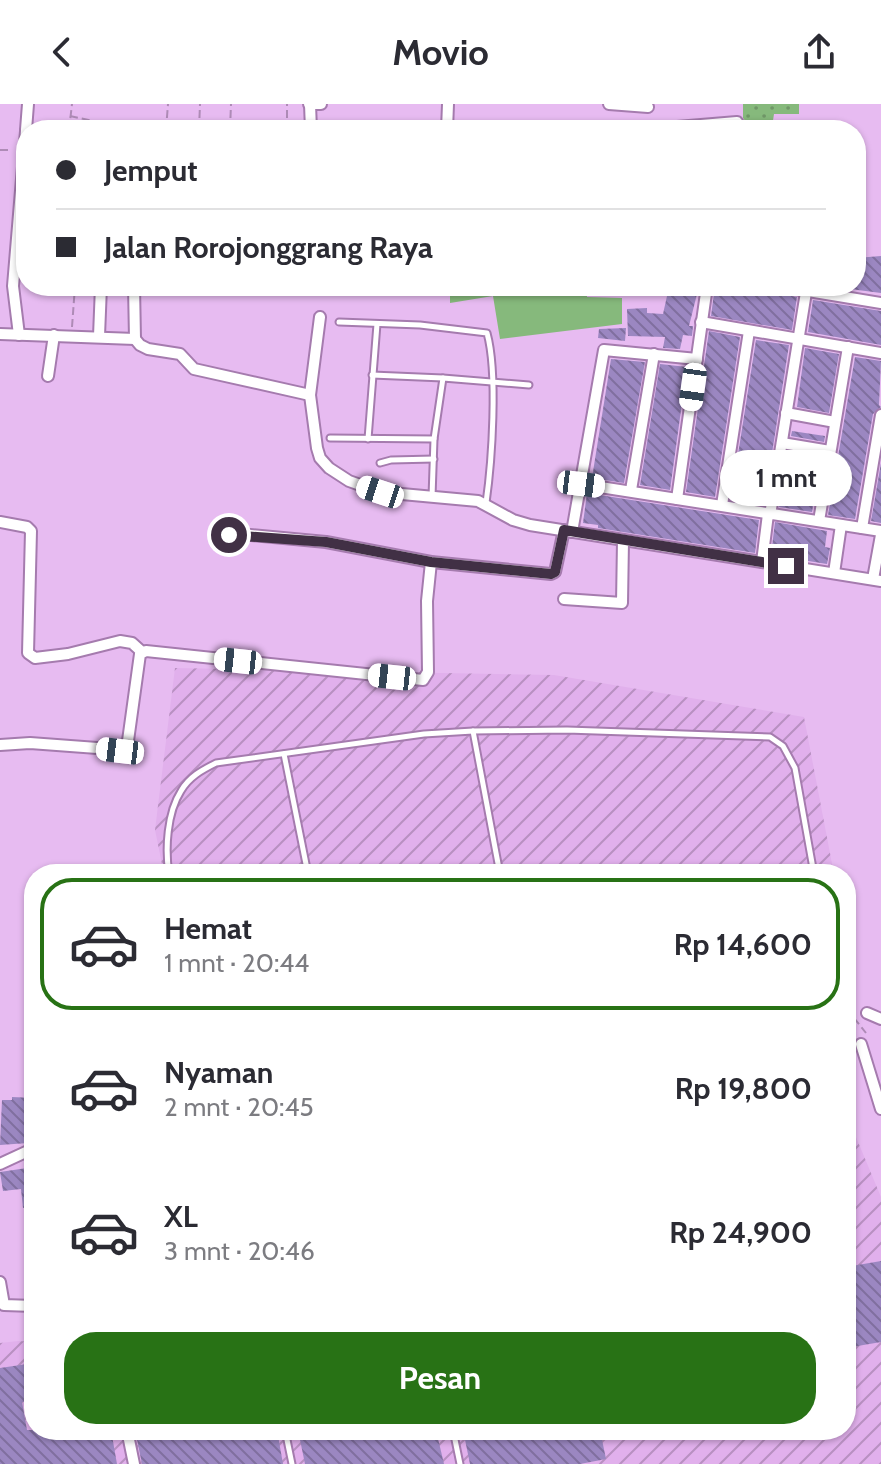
<!DOCTYPE html>
<html lang="id">
<head>
<meta charset="utf-8">
<style>
  :root { --surface:#fff; --page:#f7f7f7; --text:#2b2b33; --muted:#7c7c81; --line:#e1e1e2; --accent:#287215 }
  body { margin:0; font-family:Cabin,sans-serif; background:var(--page); color:var(--text); height:100vh; display:flex; flex-direction:column; font-size:30px; white-space:nowrap }
  * { box-sizing:border-box; margin:0 }
  p { font-size:26px; color:var(--muted) }
  .icon { flex:none; width:44px; height:44px; fill:none; stroke:currentColor; stroke-width:2; stroke-linecap:round; stroke-linejoin:round }
  .map { position:relative; flex:1; overflow:hidden }
  .panel { position:absolute; left:24px; top:760px; width:832px; height:576px; display:flex; flex-direction:column; background:var(--surface); border-radius:32px; box-shadow:0 2px 6px #0004 }
  .panel>* { flex:none }
  .hud { position:absolute; left:16px; top:16px; width:850px; height:176px; border-radius:32px; box-shadow:0 2px 6px #0004; display:grid; align-content:center; height:176px; padding:0 40px; background:var(--surface) }
  .end { position:absolute; width:36px; height:36px; margin:-18px; border:10px solid #413045; background:#fff; box-shadow:0 0 0 4px #fff }
  .from { border-radius:50% }
  .bubble { position:absolute; height:56px; border-radius:28px; background:var(--surface); box-shadow:0 2px 6px #0004; font-size:26px; font-weight:700; line-height:56px; text-align:center }
  .car { position:absolute; width:24px; height:48px; margin:-24px -12px; border-radius:10px; box-shadow:0 0 6px 2px #0007; background:linear-gradient(#fff 24%,#345 0 40%,#fff 0 76%,#345 0 86%,#fff 0) }
  .hud b { display:flex; align-items:center; gap:28px; height:76px; font-size:30px }
  .hud b+b { border-top:2px solid var(--line) }
  .hud i { width:20px; height:20px; background:var(--text) }
  ul { padding:14px 0 0; list-style:none }
  li { display:flex; align-items:center; gap:24px; height:132px; margin:0 16px 12px; padding:0 24px; border:4px solid transparent; border-radius:32px }
  li div { flex:1 }
  li b { display:block; font-size:30px }
  li em { font-style:normal; font-weight:700 }
  li.on { border-color:var(--accent) }
  li>.icon { width:72px; height:72px; stroke-width:1.5 }
  .cta { display:flex; gap:16px; margin-top:auto; padding:16px 40px }
  .cta a { flex:1; height:92px; border-radius:32px; background:var(--accent); color:#fff; font-size:32px; font-weight:700; line-height:92px; text-align:center }
  header { display:flex; justify-content:space-between; align-items:center; height:104px; padding:0 40px; background:var(--surface); font-size:36px; font-weight:700 }
  .map>svg:first-child { display:block }
  .industrial { fill:url(#industrial-furrows) }
  .green { fill:#86b97c }
  .park { fill:url(#park-dots) }
  .building { fill:url(#building-back-hatch) }
  .lines { fill:none; stroke-linecap:round; stroke-linejoin:round }
  .service-casing { stroke:#a57bae; stroke-width:9 }
  .minor-casing { stroke:#a57bae; stroke-width:14 }
  .path { stroke:#ae8bb6; stroke-width:2; stroke-dasharray:8 4; stroke-linecap:butt }
  .service { stroke:#fff; stroke-width:5 }
  .minor { stroke:#fff; stroke-width:10 }
  .route { stroke:#413045; stroke-width:10 }
</style>
</head>
<body>
<header><svg class="icon" aria-label="back" viewBox="0 0 24 24"><path d="M15 5l-7 7 7 7"/></svg>Movio<svg class="icon" aria-label="share" viewBox="0 0 24 24"><path d="M12 15V3M7 8l5-5 5 5M5 13v7h14v-7"/></svg></header>
<div class="map">
<svg width="881" height="1360" viewBox="0 0 881 1360">
  <defs>
    <pattern id="industrial-furrows" width="10" height="10" patternUnits="userSpaceOnUse" patternTransform="scale(2)"><rect width="10" height="10" fill="#e1b0ec"/><path d="M-1 1l2-2M0 10L10 0M9 11l2-2" fill="none" stroke="#b890c1"/></pattern>
    <pattern id="park-dots" width="8" height="8" patternUnits="userSpaceOnUse" patternTransform="scale(2)"><rect width="8" height="8" fill="#86b97c"/><path d="M2 2h.1M6 6h.1" fill="none" stroke="#6f9767" stroke-width="1.8" stroke-linecap="round"/></pattern>
    <pattern id="building-back-hatch" width="6" height="6" patternUnits="userSpaceOnUse" patternTransform="scale(2)"><rect width="6" height="6" fill="#9b87c1"/><path d="M-1 5l2 2M0 0l6 6M5-1l2 2" fill="none" stroke="#806f9f"/></pattern>
  </defs>
  <rect width="100%" height="100%" fill="#e7bbf1"/>
  <!-- industrial -->
  <g class="industrial">
    <polygon points="175,564 554,571 804,613 834,770 164,770 155,726"/>
    <polygon points="846,1009 881,1093 881,1360 0,1360 0,1239 18,1237 34,1238 34,1326 846,1326"/>
  </g>
  <!-- green -->
  <polygon class="green" points="450,182 586,182 587,193 622,194 622,220 500,235 493,192 450,199"/>
  <!-- park -->
  <polygon class="park" points="743,0 799,0 799,10 774,10 772,23 749,22 743,14"/>
  <!-- building -->
  <g class="building">
    <polygon points="881,152 881,189 827,182 856,182 856,154"/>
    <polygon points="687,182 699,182 689,222 693,222 692,232 683,231 680,245 663,244 665,233 628,232 627,205 647,204 647,209 663,210 669,183 687,188"/>
    <polygon points="715,182 739,182 797,193 792,226 711,212"/>
    <polygon points="813,196 881,207 881,241 808,228"/>
    <polygon points="626,224 625,237 598,234 599,225"/>
    <polygon points="709,227 740,233 715,393 686,388"/>
    <polygon points="756,236 789,241 764,400 731,395"/>
    <polygon points="805,244 839,250 829,309 797,303"/>
    <polygon points="855,253 881,257 879,301 881,303 873,310 855,415 828,411"/>
    <polygon points="611,255 645,258 624,379 592,374"/>
    <polygon points="660,260 687,263 670,386 640,381"/>
    <polygon points="792,327 825,332 824,338 791,332"/>
    <polygon points="798,350 821,354 812,408 779,403 787,354 797,355"/>
    <polygon points="881,359 881,419 871,417"/>
    <polygon points="587,389 759,416 755,449 598,424 598,421 583,419"/>
    <polygon points="775,418 827,427 825,443 830,444 827,460 771,451"/>
    <polygon points="12,993 34,994 34,1041 28,1039 0,1041 2,996 12,996"/>
    <polygon points="27,1064 29,1075 34,1074 34,1102 23,1104 21,1085 3,1087 0,1068"/>
    <polygon points="881,1157 881,1238 846,1244 846,1163"/>
    <polygon points="34,1259 34,1297 22,1298 27,1326 111,1326 117,1360 0,1360 0,1264"/>
    <polygon points="135,1326 277,1326 283,1360 142,1360"/>
    <polygon points="298,1326 436,1326 444,1360 305,1360"/>
    <polygon points="463,1326 600,1326 606,1355 580,1360 470,1360"/>
  </g>
  <g class="lines">
    <!-- service casing -->
    <g class="service-casing">
      <g id="service">
        <path d="M339,218L420,221L487,229C498,269 492,357 486,399"/>
        <polyline points="372,271 443,274"/>
        <polyline points="330,334 434,335"/>
        <polyline points="368,335 377,220"/>
        <polyline points="380,359 391,356 434,355"/>
        <polyline points="432,393 434,335 443,274 529,281"/>
        <polyline points="473,627 500,770"/>
        <polyline points="284,650 308,770"/>
        <path d="M169,770C165,745 167,709 181,687C189,673 202,666 216,659L424,630L473,627L567,626L770,633L783,642L795,664L814,770"/>
        <polyline points="285,1326 292,1360"/>
        <polyline points="453,1326 460,1360"/>
      </g>
    </g>
    <!-- minor casing -->
    <g class="minor-casing">
      <g id="minor">
        <polyline points="309,0 321,0"/>
        <polyline points="310,0 311,26"/>
        <polyline points="609,0 648,3"/>
        <polyline points="653,25 737,18 742,26"/>
        <polyline points="26,26 28,0"/>
        <polyline points="447,26 448,0"/>
        <polyline points="134,182 135,235"/>
        <polyline points="778,182 881,199"/>
        <polyline points="320,213 310,291 317,344 320,354 329,364 349,377 380,388 478,397 513,416 530,421 881,477"/>
        <polyline points="701,218 881,249"/>
        <polyline points="0,230 135,235"/>
        <polyline points="19,231 13,182 26,27"/>
        <polyline points="99,232 101,182"/>
        <polyline points="135,235 140,241 148,245 180,250 194,265 310,291"/>
        <polyline points="48,272 54,231"/>
        <polyline points="786,309 835,318"/>
        <polyline points="782,339 830,347"/>
        <polyline points="581,380 881,427"/>
        <polyline points="631,386 654,250"/>
        <polyline points="677,395 707,182"/>
        <polyline points="722,401 749,227"/>
        <polyline points="770,411 807,182"/>
        <polyline points="819,417 848,243"/>
        <polyline points="0,418 27,423 31,427 28,549 35,554 68,550 120,537 132,539 142,548"/>
        <polyline points="862,424 881,311"/>
        <polyline points="218,428 326,438 431,458 551,470 555,468 564,426"/>
        <polyline points="572,428 604,246 697,255"/>
        <polyline points="762,458 768,410"/>
        <polyline points="834,469 841,421"/>
        <polyline points="873,475 881,431"/>
        <polyline points="564,495 622,499 623,437"/>
        <polyline points="0,641 30,639 124,646 127,644 140,550 146,547 423,576 428,568 427,497 431,458"/>
        <polyline points="867,909 881,915"/>
        <polyline points="861,940 881,1005"/>
        <polyline points="0,1060 28,1047"/>
        <polyline points="0,1178 4,1201 34,1202"/>
        <polyline points="127,1326 134,1360"/>
      </g>
    </g>
    <!-- path -->
    <g class="path">
      <polyline points="70,12 136,26"/>
      <polyline points="69,26 72,0"/>
      <polyline points="166,26 168,0"/>
      <polyline points="199,26 200,0"/>
      <polyline points="230,26 231,0"/>
      <polyline points="287,26 287,0"/>
      <polyline points="0,46 12,46"/>
      <polyline points="72,223 75,182"/>
      <polyline points="854,914 866,929"/>
    </g>
    <!-- service -->
    <use href="#service" class="service"/>
    <!-- minor -->
    <use href="#minor" class="minor"/>
  </g>
  <g class="lines">
    <!-- route -->
    <polyline class="route" points="229,431 326,438 431,458 551,470 555,468 564,426 786,462"/>
  </g>
</svg>
<i class="end from" style="left:229px;top:431px"></i>
<i class="end" style="left:786px;top:462px"></i>
<div class="bubble" style="left:720px;top:346px;width:132px">1 mnt</div>
<i class="car" style="left:693px;top:283px;rotate:188deg"></i>
<i class="car" style="left:581px;top:380px;rotate:97deg"></i>
<i class="car" style="left:380px;top:388px;rotate:288deg"></i>
<i class="car" style="left:238px;top:557px;rotate:276deg"></i>
<i class="car" style="left:392px;top:573px;rotate:276deg"></i>
<i class="car" style="left:120px;top:647px;rotate:277deg"></i>
<div class="hud">
<b><i class="from"></i>Jemput</b>
<b><i></i>Jalan Rorojonggrang Raya</b>
</div>
<section class="panel">
<ul>
<li class="on"><svg class="icon" aria-label="car" viewBox="0 0 24 24"><path d="M5 17H2v-5l4-1 3-4h7l3 4 3 1v5h-3M9 17h6M6 11h13"/><circle cx="7" cy="17" r="2"/><circle cx="17" cy="17" r="2"/></svg><div><b>Hemat</b><p>1 mnt · 20:44</p></div><em>Rp 14,600</em></li>
<li><svg class="icon" aria-label="car" viewBox="0 0 24 24"><path d="M5 17H2v-5l4-1 3-4h7l3 4 3 1v5h-3M9 17h6M6 11h13"/><circle cx="7" cy="17" r="2"/><circle cx="17" cy="17" r="2"/></svg><div><b>Nyaman</b><p>2 mnt · 20:45</p></div><em>Rp 19,800</em></li>
<li><svg class="icon" aria-label="car" viewBox="0 0 24 24"><path d="M5 17H2v-5l4-1 3-4h7l3 4 3 1v5h-3M9 17h6M6 11h13"/><circle cx="7" cy="17" r="2"/><circle cx="17" cy="17" r="2"/></svg><div><b>XL</b><p>3 mnt · 20:46</p></div><em>Rp 24,900</em></li>
</ul>
<div class="cta"><a>Pesan</a></div>
</section>
</div>
</body>
</html>
